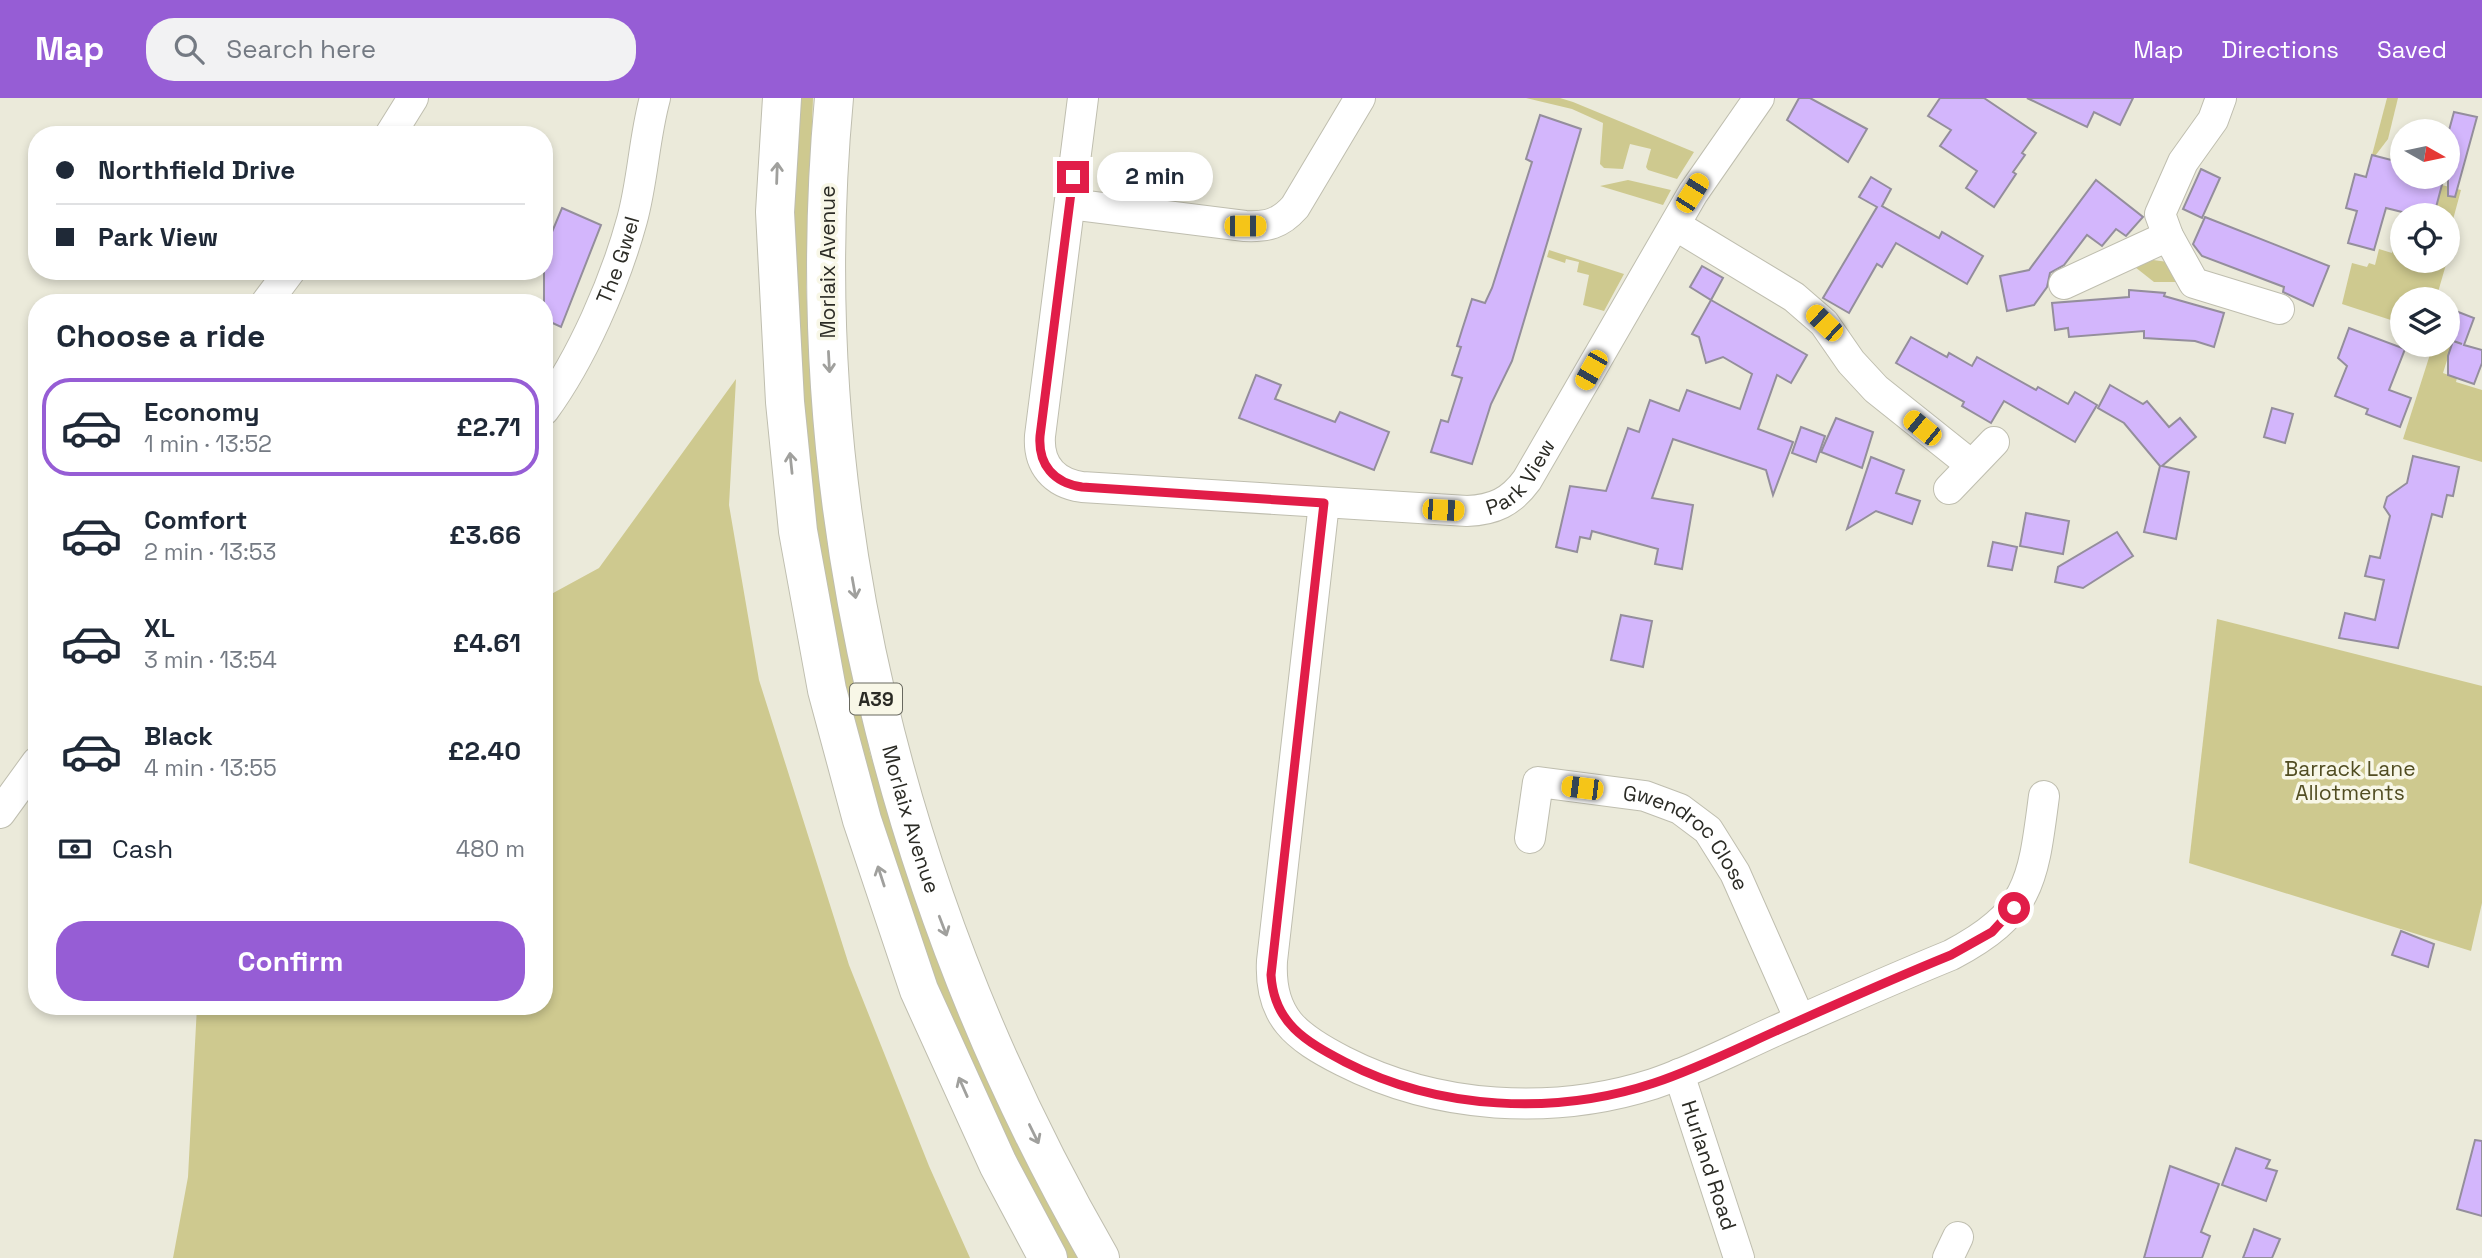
<!DOCTYPE html>
<html lang="en">
<head>
<meta charset="utf-8">
<style>
  :root { --surface:#fff; --page:#f2f2f3; --text:#1f2937; --muted:#747a83; --line:#e0e1e3; --accent:#965dd5 }
  body { margin:0; font-family:"Space Grotesk",sans-serif; background:var(--page); color:var(--text); height:100vh; display:flex; flex-direction:column; font-size:26px; white-space:nowrap }
  * { box-sizing:border-box; margin:0 }
  p { font-size:23px; color:var(--muted) }
  .icon { flex:none; width:38px; height:38px; fill:none; stroke:currentColor; stroke-width:2; stroke-linecap:round; stroke-linejoin:round }
  .map { position:relative; flex:1; overflow:hidden }
  .panel { position:absolute; left:28px; top:196px; width:525px; height:721px; display:flex; flex-direction:column; background:var(--surface); border-radius:28px; box-shadow:0 4px 10px #0003 }
  .panel>* { flex:none }
  .banner { position:absolute; left:28px; top:28px; width:525px; height:154px; border-radius:28px; box-shadow:0 4px 10px #0003; display:grid; align-content:center; height:154px; padding:0 28px; background:var(--surface) }
  .needle { width:46px; rotate:99deg }
  .tools { position:absolute; left:2390px; top:21px; display:grid; gap:14px }
  .tools a { display:grid; place-items:center; width:70px; height:70px; border-radius:50%; background:var(--surface); box-shadow:0 4px 10px #0003; font-size:35px }
  .end { position:absolute; width:32px; height:32px; margin:-16px; border:9px solid #e11d48; background:#fff; box-shadow:0 0 0 4px #fff }
  .from { border-radius:50% }
  .bubble { position:absolute; height:49px; border-radius:24px; background:var(--surface); box-shadow:0 4px 10px #0003; font-size:23px; font-weight:800; line-height:49px; text-align:center }
  .car { position:absolute; width:21px; height:42px; margin:-21px -10px; border-radius:9px; box-shadow:0 0 5px 2px #0007; background:linear-gradient(#f5c518 24%,#345 0 40%,#f5c518 0 76%,#345 0 86%,#f5c518 0) }
  .banner b { display:flex; align-items:center; gap:24px; height:66px; font-size:26px }
  .banner b+b { border-top:2px solid var(--line) }
  .banner i { width:18px; height:18px; background:var(--text) }
  ul { padding:0; list-style:none }
  li { display:flex; align-items:center; gap:21px; height:98px; margin:0 14px 10px; padding:0 14px; border:4px solid transparent; border-radius:28px }
  li div { flex:1 }
  li b { display:block; font-size:26px }
  li em { font-style:normal; font-weight:800 }
  li.selected { border-color:var(--accent) }
  li>.icon { width:63px; height:63px; stroke-width:1.5 }
  h2 { padding:0 28px; font-size:32px; line-height:84px }
  .pay { display:flex; align-items:center; gap:18px; height:77px; padding:0 28px; font-size:26px }
  .pay p { margin-inline-start:auto }
  .button { display:flex; gap:14px; margin-top:auto; padding:14px 28px }
  .button a { flex:1; height:80px; border-radius:28px; background:var(--accent); color:#fff; font-size:28px; font-weight:800; line-height:80px; text-align:center }
  header { display:flex; align-items:center; gap:42px; box-sizing:border-box; height:98px; padding:0 35px; background:var(--accent); color:#fff }
  header strong { font-size:33px }
  nav { display:flex; gap:38px; margin-inline-start:auto; font-size:24px }
  .search { width:490px; height:63px; background:var(--page); display:flex; align-items:center; gap:18px; box-sizing:border-box; padding:0 24px; border-radius:28px; color:var(--muted); font-size:26px }
  .map>svg:first-child { display:block }
  .green { fill:#cec98f }
  .building { fill:#d3b6fc; stroke:#948e9c; stroke-width:2 }
  .lines { fill:none; stroke-linecap:round; stroke-linejoin:round }
  .street-casing { stroke:#bfbeaf; stroke-width:32 }
  .highway-casing { stroke:#bfbeaf; stroke-width:40 }
  .street { stroke:#fff; stroke-width:30 }
  .highway { stroke:#fff; stroke-width:38 }
  .oneway { stroke:#a0a09d }
  .route { stroke:#e11d48; stroke-width:9 }
  .labels { text-anchor:middle; stroke-width:7; stroke-linejoin:round; paint-order:stroke }
  .shield { fill:#f8f7e7; stroke:#68685f; stroke-width:2 }
  .shield-label { font-size:19px; font-weight:bold; fill:#2b2b25 }
  .street-label { font-size:21px; fill:#2b2b25; stroke:#f8f7e7 }
  .park-label { font-size:21px; fill:#514d22; stroke:#f8f7e7 }
</style>
</head>
<body>
<header>
<strong>Map</strong>
<div class="search"><svg class="icon" aria-label="search" viewBox="0 0 24 24"><circle cx="10" cy="10" r="6"/><path d="M15 15l6 6"/></svg>Search here</div>
<nav><a>Map</a><a>Directions</a><a>Saved</a></nav>
</header>
<div class="map">
<svg width="2482" height="1160" viewBox="0 0 2482 1160">
  <rect width="100%" height="100%" fill="#ebeada"/>
  <!-- green -->
  <g class="green">
    <polygon points="797,0 813,0 806,189 816,337 827,443 870,655 917,804 966,930 1084,1160 1066,1160 951,930 859,677 812,444 790,138"/>
    <polygon points="1526,0 1560,0 1573,4 1694,54 1677,81 1648,72 1646,69 1651,51 1630,46 1623,71 1604,70 1600,66 1603,25 1572,11"/>
    <polygon points="2387,0 2398,0 2388,41 2375,58 2372,57"/>
    <polygon points="1628,82 1671,92 1663,107 1600,88"/>
    <polygon points="2442,87 2461,92 2448,140 2448,117 2434,117"/>
    <polygon points="2395,142 2403,144 2403,163 2447,163 2436,201 2403,201 2403,226 2342,206 2352,165 2367,169 2369,165 2375,167 2379,151 2392,155"/>
    <polygon points="1549,152 1624,176 1604,213 1583,207 1589,177 1577,174 1579,164 1566,161 1565,165 1547,159"/>
    <polygon points="2153,162 2168,164 2177,179 2176,184 2154,184 2135,169"/>
    <polygon points="2448,241 2453,243 2443,275 2457,280 2456,284 2482,292 2482,364 2403,341 2433,247 2448,247"/>
    <polygon points="736,281 729,407 759,582 849,867 929,1068 970,1160 173,1160 188,1079 197,908 544,908 544,500 599,470"/>
    <polygon points="2217,521 2482,588 2482,805 2471,853 2189,765"/>
  </g>
  <!-- building -->
  <g class="building">
    <polygon points="1799,0 1810,0 1867,31 1848,64 1787,22"/>
    <polygon points="1940,0 1984,0 2036,35 2022,55 2025,57 2013,74 2016,76 1994,109 1966,90 1977,73 1940,48 1951,32 1928,18"/>
    <polygon points="2027,0 2133,0 2120,27 2094,14 2087,29"/>
    <polygon points="2454,14 2477,19 2455,99 2448,98 2448,36"/>
    <polygon points="1540,17 1581,31 1512,263 1491,306 1472,366 1431,354 1441,322 1448,324 1462,280 1452,277 1461,249 1457,248 1462,232 1472,201 1485,205 1492,190 1532,64 1526,61"/>
    <polygon points="2372,57 2403,65 2403,79 2444,79 2434,117 2414,117 2386,110 2374,152 2348,145 2357,113 2346,110 2355,76 2366,79"/>
    <polygon points="2201,71 2220,80 2202,120 2183,111"/>
    <polygon points="1871,79 1891,91 1882,108 1939,140 1942,134 1983,158 1967,186 1896,145 1882,169 1877,166 1849,215 1823,200 1877,109 1859,99"/>
    <polygon points="2096,82 2143,119 2126,138 2116,131 2102,148 2087,137 2064,167 2050,175 2047,189 2034,207 2007,213 2000,178 2029,172"/>
    <polygon points="562,110 601,127 561,229 544,221 544,153"/>
    <polygon points="2205,119 2329,168 2313,208 2283,194 2284,189 2202,158 2193,146"/>
    <polygon points="1702,168 1723,180 1711,202 1690,189"/>
    <polygon points="2129,192 2165,195 2164,198 2224,215 2214,249 2195,243 2144,240 2144,233 2069,239 2068,230 2055,232 2052,205 2129,199"/>
    <polygon points="1711,202 1807,257 1791,285 1777,277 1758,331 1793,344 1773,397 1766,372 1673,341 1652,400 1693,407 1682,471 1655,466 1658,451 1592,433 1590,441 1580,439 1577,454 1556,449 1570,388 1606,393 1628,330 1639,334 1650,302 1679,313 1687,292 1740,311 1752,276 1723,259 1706,265 1699,239 1692,236"/>
    <polygon points="2448,210 2474,220 2464,247 2482,252 2482,265 2474,286 2448,277 2448,258 2453,243 2462,246 2448,241"/>
    <polygon points="2349,230 2405,251 2389,292 2411,300 2400,329 2366,316 2368,311 2335,298 2347,268 2338,260"/>
    <polygon points="1911,239 1947,259 1949,255 1972,268 1977,259 2036,292 2038,289 2068,306 2075,294 2097,307 2075,344 2004,303 1991,325 1962,308 1964,304 1896,265"/>
    <polygon points="1256,277 1281,287 1275,301 1335,324 1340,314 1389,334 1374,372 1239,320"/>
    <polygon points="2110,287 2143,306 2147,303 2169,329 2180,320 2196,339 2162,368 2189,374 2176,441 2144,434 2160,368 2124,325 2098,310"/>
    <polygon points="2272,310 2293,316 2285,345 2264,339"/>
    <polygon points="1836,320 1873,334 1862,370 1821,354"/>
    <polygon points="1801,329 1825,338 1816,364 1792,355"/>
    <polygon points="2413,358 2459,369 2453,398 2447,397 2442,419 2432,416 2398,550 2339,540 2345,515 2375,522 2384,482 2365,478 2370,458 2380,460 2390,418 2384,409 2387,399 2407,385"/>
    <polygon points="1871,359 1904,372 1896,395 1920,403 1912,426 1876,413 1847,431"/>
    <polygon points="2026,415 2069,423 2063,456 2020,448"/>
    <polygon points="2117,434 2133,458 2083,490 2055,484 2058,469"/>
    <polygon points="1993,444 2017,449 2012,472 1988,468"/>
    <polygon points="1621,517 1652,523 1643,569 1611,562"/>
    <polygon points="2401,833 2434,846 2428,869 2392,857"/>
    <polygon points="2475,1042 2482,1043 2482,1118 2457,1111"/>
    <polygon points="2236,1050 2270,1062 2266,1070 2277,1073 2266,1103 2222,1087"/>
    <polygon points="2170,1068 2219,1086 2201,1134 2210,1138 2202,1160 2144,1160"/>
    <polygon points="2254,1131 2280,1141 2272,1160 2243,1160"/>
  </g>
  <g class="lines">
    <!-- street casing -->
    <g class="street-casing">
      <g id="street">
        <path id="s1" d="M1083,0L1040,338C1038,367 1054,385 1082,389L1467,413C1494,412 1511,404 1527,382L1693,95L1759,0"/>
        <polyline points="2221,0 2213,22 2183,64 2160,116 2168,138 2194,185 2279,211"/>
        <polyline points="390,37 413,0"/>
        <path d="M1070,106L1245,128C1267,129 1280,126 1295,109L1360,0"/>
        <polyline points="1675,127 1794,199 1824,225 1851,264 1876,291 1970,366"/>
        <polyline points="2064,186 2168,138"/>
        <polyline points="266,205 290,173"/>
        <path id="s2" d="M544,312C582,260 615,184 632,122C643,82 644,40 655,0"/>
        <polyline points="1949,391 1994,344"/>
        <path d="M1324,405L1272,863C1269,919 1296,939 1343,963C1437,1011 1552,1018 1653,986C1695,972 1735,951 1775,933C1834,907 1892,881 1951,857C2031,815 2033,782 2044,698"/>
        <polyline points="0,715 37,664"/>
        <path id="s3" d="M1530,740L1538,684L1645,698L1680,711L1708,732L1735,775L1800,922"/>
        <path id="s4" d="M1679,976L1739,1160"/>
        <polyline points="1948,1160 1958,1139"/>
      </g>
    </g>
    <!-- highway casing -->
    <g class="highway-casing">
      <g id="highway">
        <polyline points="782,0 775,114 785,304 798,433 827,592 862,722 919,892 998,1066 1048,1160"/>
        <path id="s5" d="M834,0C796,405 898,810 1100,1160"/>
      </g>
    </g>
    <!-- street -->
    <use href="#street" class="street"/>
    <!-- highway -->
    <use href="#highway" class="highway"/>
  </g>
  <!-- one-way arrows -->
  <defs><path id="oneway-shaft" d="M-6 0H5M1.5-3L5.5 0L1.5 3" fill="none" stroke-width="1.6" stroke-linecap="round" stroke-linejoin="round" transform="scale(1.75)"/></defs>
  <g class="oneway">
    <use href="#oneway-shaft" transform="translate(777 75) rotate(-88)"/>
    <use href="#oneway-shaft" transform="translate(829 264) rotate(87)"/>
    <use href="#oneway-shaft" transform="translate(791 365) rotate(-96)"/>
    <use href="#oneway-shaft" transform="translate(854 490) rotate(80)"/>
    <use href="#oneway-shaft" transform="translate(881 778) rotate(-108)"/>
    <use href="#oneway-shaft" transform="translate(943 828) rotate(69)"/>
    <use href="#oneway-shaft" transform="translate(963 989) rotate(-114)"/>
    <use href="#oneway-shaft" transform="translate(1034 1036) rotate(64)"/>
  </g>
  <g class="lines">
    <!-- route -->
    <path class="route" d="M1073,79L1040,338C1038,367 1054,385 1082,389L1324,405L1271,877C1274,925 1305,943 1345,964C1438,1012 1555,1018 1654,985C1696,971 1736,951 1776,933C1834,907 1892,881 1951,857L1992,834L2014,810"/>
  </g>
  <g class="labels">
    <!-- shield labels -->
    <rect class="shield" x="850" y="585.5" width="52" height="31" rx="5"/>
    <g class="shield-label">
      <text x="876" y="608">A39</text>
    </g>
    <!-- street labels -->
    <g class="street-label">
      <text dy="7" stroke="none"><textPath href="#s2" startOffset="168">The Gwel</textPath></text>
      <text transform="translate(828 164) rotate(-90)" y="7">Morlaix Avenue</text>
      <text dy="7" stroke="none"><textPath href="#s1" startOffset="868">Park View</textPath></text>
      <text dy="7" stroke="none"><textPath href="#s5" startOffset="730">Morlaix Avenue</textPath></text>
      <text dy="7" stroke="none"><textPath href="#s3" startOffset="224">Gwendroc Close</textPath></text>
      <text dy="7" stroke="none"><textPath href="#s4" startOffset="96">Hurland Road</textPath></text>
    </g>
    <!-- park labels -->
    <g class="park-label">
      <text x="2350" y="678">Barrack Lane<tspan x="2350" dy="24">Allotments</tspan></text>
    </g>
  </g>
</svg>
<div class="tools">
<a><svg class="needle" viewBox="-14 -14 28 28"><path d="M0-13l5 13h-10z" fill="#e53935"/><path d="M0 13l5-13h-10z" fill="#747a83"/></svg></a>
<a><svg class="icon" aria-label="locate" viewBox="0 0 24 24"><circle cx="12" cy="12" r="6"/><path d="M12 2v4M12 18v4M2 12h4M18 12h4"/></svg></a>
<a><svg class="icon" aria-label="layers" viewBox="0 0 24 24"><path d="M12 4l9 5-9 5-9-5zM3 14l9 5 9-5"/></svg></a>
</div>
<i class="end from" style="left:2014px;top:810px"></i>
<i class="end" style="left:1073px;top:79px"></i>
<div class="bubble" style="left:1097px;top:54px;width:116px">2 min</div>
<i class="car" style="left:1692px;top:95px;rotate:32deg"></i>
<i class="car" style="left:1245px;top:128px;rotate:90deg"></i>
<i class="car" style="left:1824px;top:225px;rotate:314deg"></i>
<i class="car" style="left:1591px;top:272px;rotate:210deg"></i>
<i class="car" style="left:1922px;top:330px;rotate:309deg"></i>
<i class="car" style="left:1443px;top:412px;rotate:93deg"></i>
<i class="car" style="left:1582px;top:690px;rotate:277deg"></i>
<div class="banner">
<b><i class="from"></i>Northfield Drive</b>
<b><i></i>Park View</b>
</div>
<section class="panel">
<h2>Choose a ride</h2>
<ul>
<li class="selected"><svg class="icon" aria-label="car" viewBox="0 0 24 24"><path d="M5 17H2v-5l4-1 3-4h7l3 4 3 1v5h-3M9 17h6M6 11h13"/><circle cx="7" cy="17" r="2"/><circle cx="17" cy="17" r="2"/></svg><div><b>Economy</b><p>1 min · 13:52</p></div><em>£2.71</em></li>
<li><svg class="icon" aria-label="car" viewBox="0 0 24 24"><path d="M5 17H2v-5l4-1 3-4h7l3 4 3 1v5h-3M9 17h6M6 11h13"/><circle cx="7" cy="17" r="2"/><circle cx="17" cy="17" r="2"/></svg><div><b>Comfort</b><p>2 min · 13:53</p></div><em>£3.66</em></li>
<li><svg class="icon" aria-label="car" viewBox="0 0 24 24"><path d="M5 17H2v-5l4-1 3-4h7l3 4 3 1v5h-3M9 17h6M6 11h13"/><circle cx="7" cy="17" r="2"/><circle cx="17" cy="17" r="2"/></svg><div><b>XL</b><p>3 min · 13:54</p></div><em>£4.61</em></li>
<li><svg class="icon" aria-label="car" viewBox="0 0 24 24"><path d="M5 17H2v-5l4-1 3-4h7l3 4 3 1v5h-3M9 17h6M6 11h13"/><circle cx="7" cy="17" r="2"/><circle cx="17" cy="17" r="2"/></svg><div><b>Black</b><p>4 min · 13:55</p></div><em>£2.40</em></li>
</ul>
<div class="pay"><svg class="icon" aria-label="cash" viewBox="0 0 24 24"><path d="M3 7h18v10H3z"/><circle cx="12" cy="12" r="2"/></svg>Cash<p>480 m</p></div>
<div class="button"><a>Confirm</a></div>
</section>
</div>
</body>
</html>
